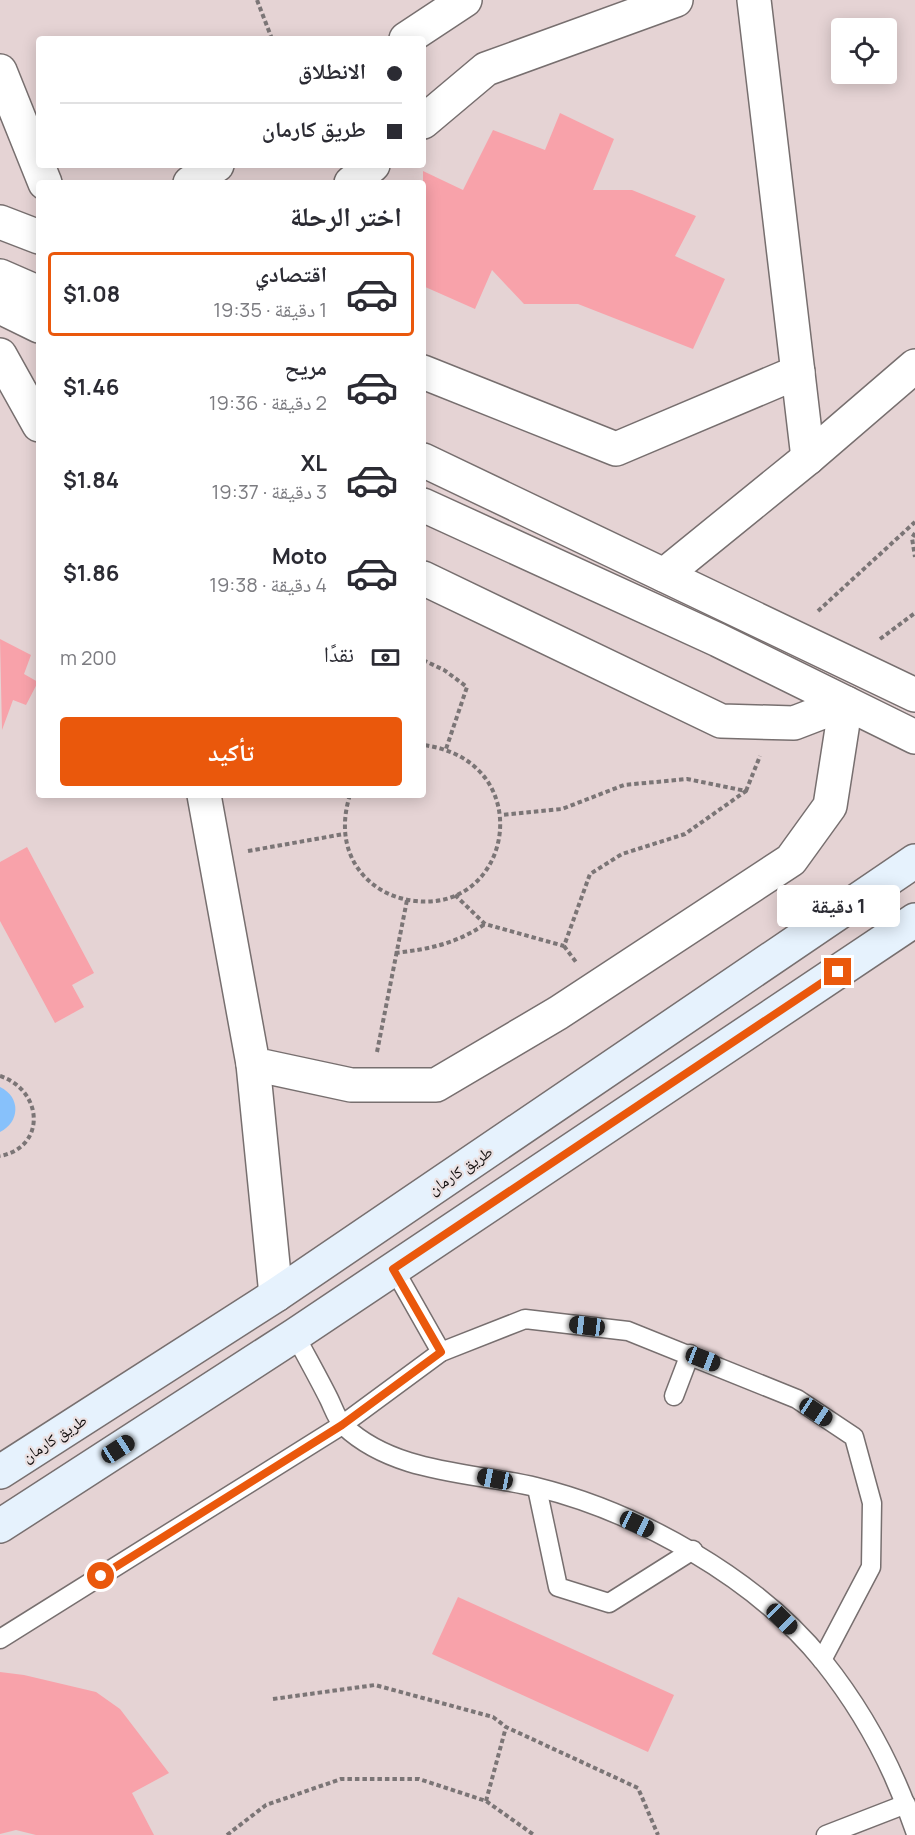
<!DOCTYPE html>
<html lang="ar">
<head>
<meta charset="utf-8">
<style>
  :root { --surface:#fff; --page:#f7f7f7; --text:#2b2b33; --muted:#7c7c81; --line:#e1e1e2; --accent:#ea580c }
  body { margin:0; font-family:Manrope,"Noto Naskh Arabic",sans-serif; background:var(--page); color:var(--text); direction:rtl; height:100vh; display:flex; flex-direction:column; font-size:22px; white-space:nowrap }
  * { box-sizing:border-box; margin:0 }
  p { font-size:20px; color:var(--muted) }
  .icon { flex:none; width:33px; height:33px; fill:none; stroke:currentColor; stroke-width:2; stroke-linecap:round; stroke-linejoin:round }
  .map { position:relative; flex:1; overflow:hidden; direction:ltr }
  .side { position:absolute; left:36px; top:180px; width:390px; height:618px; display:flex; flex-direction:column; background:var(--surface); border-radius:6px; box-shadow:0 3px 15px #0003; direction:rtl }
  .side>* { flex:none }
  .guide { position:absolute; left:36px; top:36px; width:390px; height:132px; border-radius:6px; box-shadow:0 3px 15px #0003; direction:rtl; display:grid; align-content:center; height:132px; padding:0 24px; background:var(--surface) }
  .buttons { position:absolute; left:831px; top:18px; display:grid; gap:12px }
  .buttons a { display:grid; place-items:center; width:66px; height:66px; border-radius:6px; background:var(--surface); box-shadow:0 3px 15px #0003; font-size:30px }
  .end { position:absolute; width:27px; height:27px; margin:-14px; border:8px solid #ea580c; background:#fff; box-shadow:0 0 0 3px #fff }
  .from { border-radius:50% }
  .bubble { position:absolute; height:42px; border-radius:6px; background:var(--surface); box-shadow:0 3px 15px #0003; font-size:20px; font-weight:700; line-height:42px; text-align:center; direction:rtl }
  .car { position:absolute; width:18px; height:36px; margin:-18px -9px; border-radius:8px; box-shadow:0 0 4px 2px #0007; background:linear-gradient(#222 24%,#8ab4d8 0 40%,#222 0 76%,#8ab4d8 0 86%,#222 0) }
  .guide b { display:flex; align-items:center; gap:21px; height:57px; font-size:22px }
  .guide b+b { border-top:2px solid var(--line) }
  .guide i { width:15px; height:15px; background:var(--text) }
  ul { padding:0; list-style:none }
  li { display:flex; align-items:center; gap:18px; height:84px; margin:0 12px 9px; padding:0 12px; border:3px solid transparent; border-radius:6px }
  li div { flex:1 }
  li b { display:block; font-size:22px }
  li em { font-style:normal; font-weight:700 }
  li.current { border-color:var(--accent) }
  li>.icon { width:54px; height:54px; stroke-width:1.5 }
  h2 { padding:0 24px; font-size:27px; line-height:72px }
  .pay { display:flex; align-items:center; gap:15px; height:66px; padding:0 24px; font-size:22px }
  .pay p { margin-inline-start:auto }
  .primary-button { display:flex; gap:12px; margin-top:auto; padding:12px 24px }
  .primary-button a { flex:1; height:69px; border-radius:6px; background:var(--accent); color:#fff; font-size:24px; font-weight:700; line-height:69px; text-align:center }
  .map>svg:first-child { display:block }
  .built { fill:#e5d3d4; fill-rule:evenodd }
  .water { fill:#87c1fb }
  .building { fill:#f8a2aa }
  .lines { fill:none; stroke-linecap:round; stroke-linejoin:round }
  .lane-casing { stroke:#776f6f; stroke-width:21 }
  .street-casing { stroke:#776f6f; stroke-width:36 }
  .secondary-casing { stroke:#776f6f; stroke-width:36 }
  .path { stroke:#7b7576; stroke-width:4; stroke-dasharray:4.5 3; stroke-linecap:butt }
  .lane { stroke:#fff; stroke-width:18 }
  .street { stroke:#fff; stroke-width:33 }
  .secondary { stroke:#e6f2fd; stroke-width:33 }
  .route { stroke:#ea580c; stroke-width:8 }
  .labels { text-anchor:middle; stroke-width:4.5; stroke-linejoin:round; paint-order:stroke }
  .street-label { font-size:16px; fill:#100d0d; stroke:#ebe1e2 }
</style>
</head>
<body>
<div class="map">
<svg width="915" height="1835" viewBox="0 0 915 1835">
  <rect width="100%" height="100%" fill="#ebe1e2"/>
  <!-- built -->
  <path class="built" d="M0,0H915V1835H0ZM842,28H886V74H842ZM39,39H423V165H39ZM39,183H423V795H39Z"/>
  <!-- water -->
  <path class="water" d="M0,1087C21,1097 20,1122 0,1132Z"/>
  <!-- building -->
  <g class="building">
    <polygon points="560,113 614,139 593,190 632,190 696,216 675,256 725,279 693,349 578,304 524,304 492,270 475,309 423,286 423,171 463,190 493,130 545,150"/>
    <polygon points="0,639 31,655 24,674 38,682 26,705 13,700 2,730"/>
    <polygon points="27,847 94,973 72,985 84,1007 55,1023 0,921 0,862"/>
    <polygon points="458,1597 674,1695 648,1752 432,1654"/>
    <polygon points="0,1672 24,1675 96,1692 120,1709 169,1773 132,1793 154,1835 36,1835 16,1830 0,1834"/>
  </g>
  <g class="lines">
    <!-- lane casing -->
    <g class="lane-casing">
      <g id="lane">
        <polyline points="394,1269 441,1352"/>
        <path d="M295,1335C306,1356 318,1377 329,1399C333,1407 337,1420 344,1426C395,1474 472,1472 536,1487C638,1512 756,1578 823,1661C863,1711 895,1771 915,1831"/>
        <polyline points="674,1396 690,1354"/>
        <polyline points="537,1488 558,1587 609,1603 693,1550"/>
        <polyline points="0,1639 342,1425 441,1352 525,1319 628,1331 797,1399 854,1437 872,1503 871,1567 822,1660"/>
        <polyline points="826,1835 906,1804"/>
      </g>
    </g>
    <!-- street casing -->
    <g class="street-casing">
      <g id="street">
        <polyline points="754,0 808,458"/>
        <polyline points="406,39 465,0"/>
        <polyline points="0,71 45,183"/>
        <polyline points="423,122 486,69 676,0"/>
        <polyline points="190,183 217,165"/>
        <polyline points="351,183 373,165"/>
        <polyline points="0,222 39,237"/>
        <polyline points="0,276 39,293"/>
        <polyline points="0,307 39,326"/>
        <polyline points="0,355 39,425"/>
        <polyline points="423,372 616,449 798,372"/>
        <polyline points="423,460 915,695"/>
        <polyline points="423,505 718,640 915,737"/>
        <polyline points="664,575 808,458 915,366"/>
        <polyline points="204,795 253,1064 351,1085 436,1085 558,1013 791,860 830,806 846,703 794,723 721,721 423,578"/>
        <polyline points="253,1064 276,1295"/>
      </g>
    </g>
    <!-- secondary casing -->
    <g class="secondary-casing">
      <g id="secondary">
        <polyline points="0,1472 276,1295 915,861"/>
        <polyline points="0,1526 295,1335 915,920"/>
      </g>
    </g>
    <!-- path -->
    <g class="path">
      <polyline points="257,0 272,39"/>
      <polyline points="915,533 912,538 915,557"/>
      <polyline points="818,611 915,522"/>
      <polyline points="880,639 915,613"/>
      <polyline points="423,660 444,670 467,687 446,749"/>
      <polyline points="746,791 760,756"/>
      <path d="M350,795C341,823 343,853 364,876C378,891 396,899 416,901C514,912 539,760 423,745"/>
      <polyline points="248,851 344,834"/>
      <polyline points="455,895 485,924 564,946 590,874 622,854 685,834 746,791 687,779 624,785 562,809 501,815"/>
      <polyline points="564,946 576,962"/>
      <path d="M395,953C429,949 456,944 485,924"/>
      <polyline points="377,1052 407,900"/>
      <path d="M0,1076C43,1090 47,1147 0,1156"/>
      <polyline points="273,1699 375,1685 493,1717 506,1727 638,1788 658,1835"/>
      <polyline points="486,1801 506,1727"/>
      <polyline points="227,1835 266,1805 341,1779 419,1779 486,1801 534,1835"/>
    </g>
    <!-- lane -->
    <use href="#lane" class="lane"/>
    <!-- street -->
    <use href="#street" class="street"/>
    <!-- secondary -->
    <use href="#secondary" class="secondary"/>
  </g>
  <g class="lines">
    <!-- route -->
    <polyline class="route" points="101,1576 342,1425 441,1352 393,1269 838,972"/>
  </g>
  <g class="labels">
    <!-- street labels -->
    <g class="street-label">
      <text transform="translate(460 1170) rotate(-34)" y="6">طريق كارمان</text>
      <text transform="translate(54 1438) rotate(-33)" y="6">طريق كارمان</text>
    </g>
  </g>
</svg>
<div class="buttons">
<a><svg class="icon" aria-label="locate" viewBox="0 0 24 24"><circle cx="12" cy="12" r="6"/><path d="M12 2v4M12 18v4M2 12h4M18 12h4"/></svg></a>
</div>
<i class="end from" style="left:101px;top:1576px"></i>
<i class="end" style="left:838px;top:972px"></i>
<div class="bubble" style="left:777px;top:885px;width:123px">1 دقيقة</div>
<i class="car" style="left:587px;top:1326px;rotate:277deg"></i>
<i class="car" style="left:703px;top:1359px;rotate:111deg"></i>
<i class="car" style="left:816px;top:1412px;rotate:124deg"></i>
<i class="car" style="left:118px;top:1449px;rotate:57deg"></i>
<i class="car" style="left:495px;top:1479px;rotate:281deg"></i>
<i class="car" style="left:637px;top:1524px;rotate:115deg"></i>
<i class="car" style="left:782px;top:1619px;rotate:135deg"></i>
<div class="guide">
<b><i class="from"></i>الانطلاق</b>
<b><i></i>طريق كارمان</b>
</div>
<section class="side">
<h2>اختر الرحلة</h2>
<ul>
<li class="current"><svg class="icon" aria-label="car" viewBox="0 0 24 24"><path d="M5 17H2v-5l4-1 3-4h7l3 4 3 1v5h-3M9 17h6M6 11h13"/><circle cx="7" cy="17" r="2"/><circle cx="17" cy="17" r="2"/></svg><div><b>اقتصادي</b><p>1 دقيقة · 19:35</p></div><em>$1.08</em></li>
<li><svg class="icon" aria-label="car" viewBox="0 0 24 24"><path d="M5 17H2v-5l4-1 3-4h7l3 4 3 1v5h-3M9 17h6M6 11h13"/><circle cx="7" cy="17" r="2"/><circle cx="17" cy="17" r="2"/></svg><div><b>مريح</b><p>2 دقيقة · 19:36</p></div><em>$1.46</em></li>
<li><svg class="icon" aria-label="car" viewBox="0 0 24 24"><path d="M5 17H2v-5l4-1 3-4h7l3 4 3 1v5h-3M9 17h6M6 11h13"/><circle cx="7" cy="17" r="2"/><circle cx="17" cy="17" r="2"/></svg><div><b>XL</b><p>3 دقيقة · 19:37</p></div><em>$1.84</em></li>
<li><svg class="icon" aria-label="car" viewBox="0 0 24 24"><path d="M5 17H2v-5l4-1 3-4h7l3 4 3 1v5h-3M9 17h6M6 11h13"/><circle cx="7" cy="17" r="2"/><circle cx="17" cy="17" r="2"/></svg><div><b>Moto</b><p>4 دقيقة · 19:38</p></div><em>$1.86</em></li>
</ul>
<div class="pay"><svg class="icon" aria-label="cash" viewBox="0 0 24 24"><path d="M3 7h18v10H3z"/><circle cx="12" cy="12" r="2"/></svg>نقدًا<p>200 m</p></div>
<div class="primary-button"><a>تأكيد</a></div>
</section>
</div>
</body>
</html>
